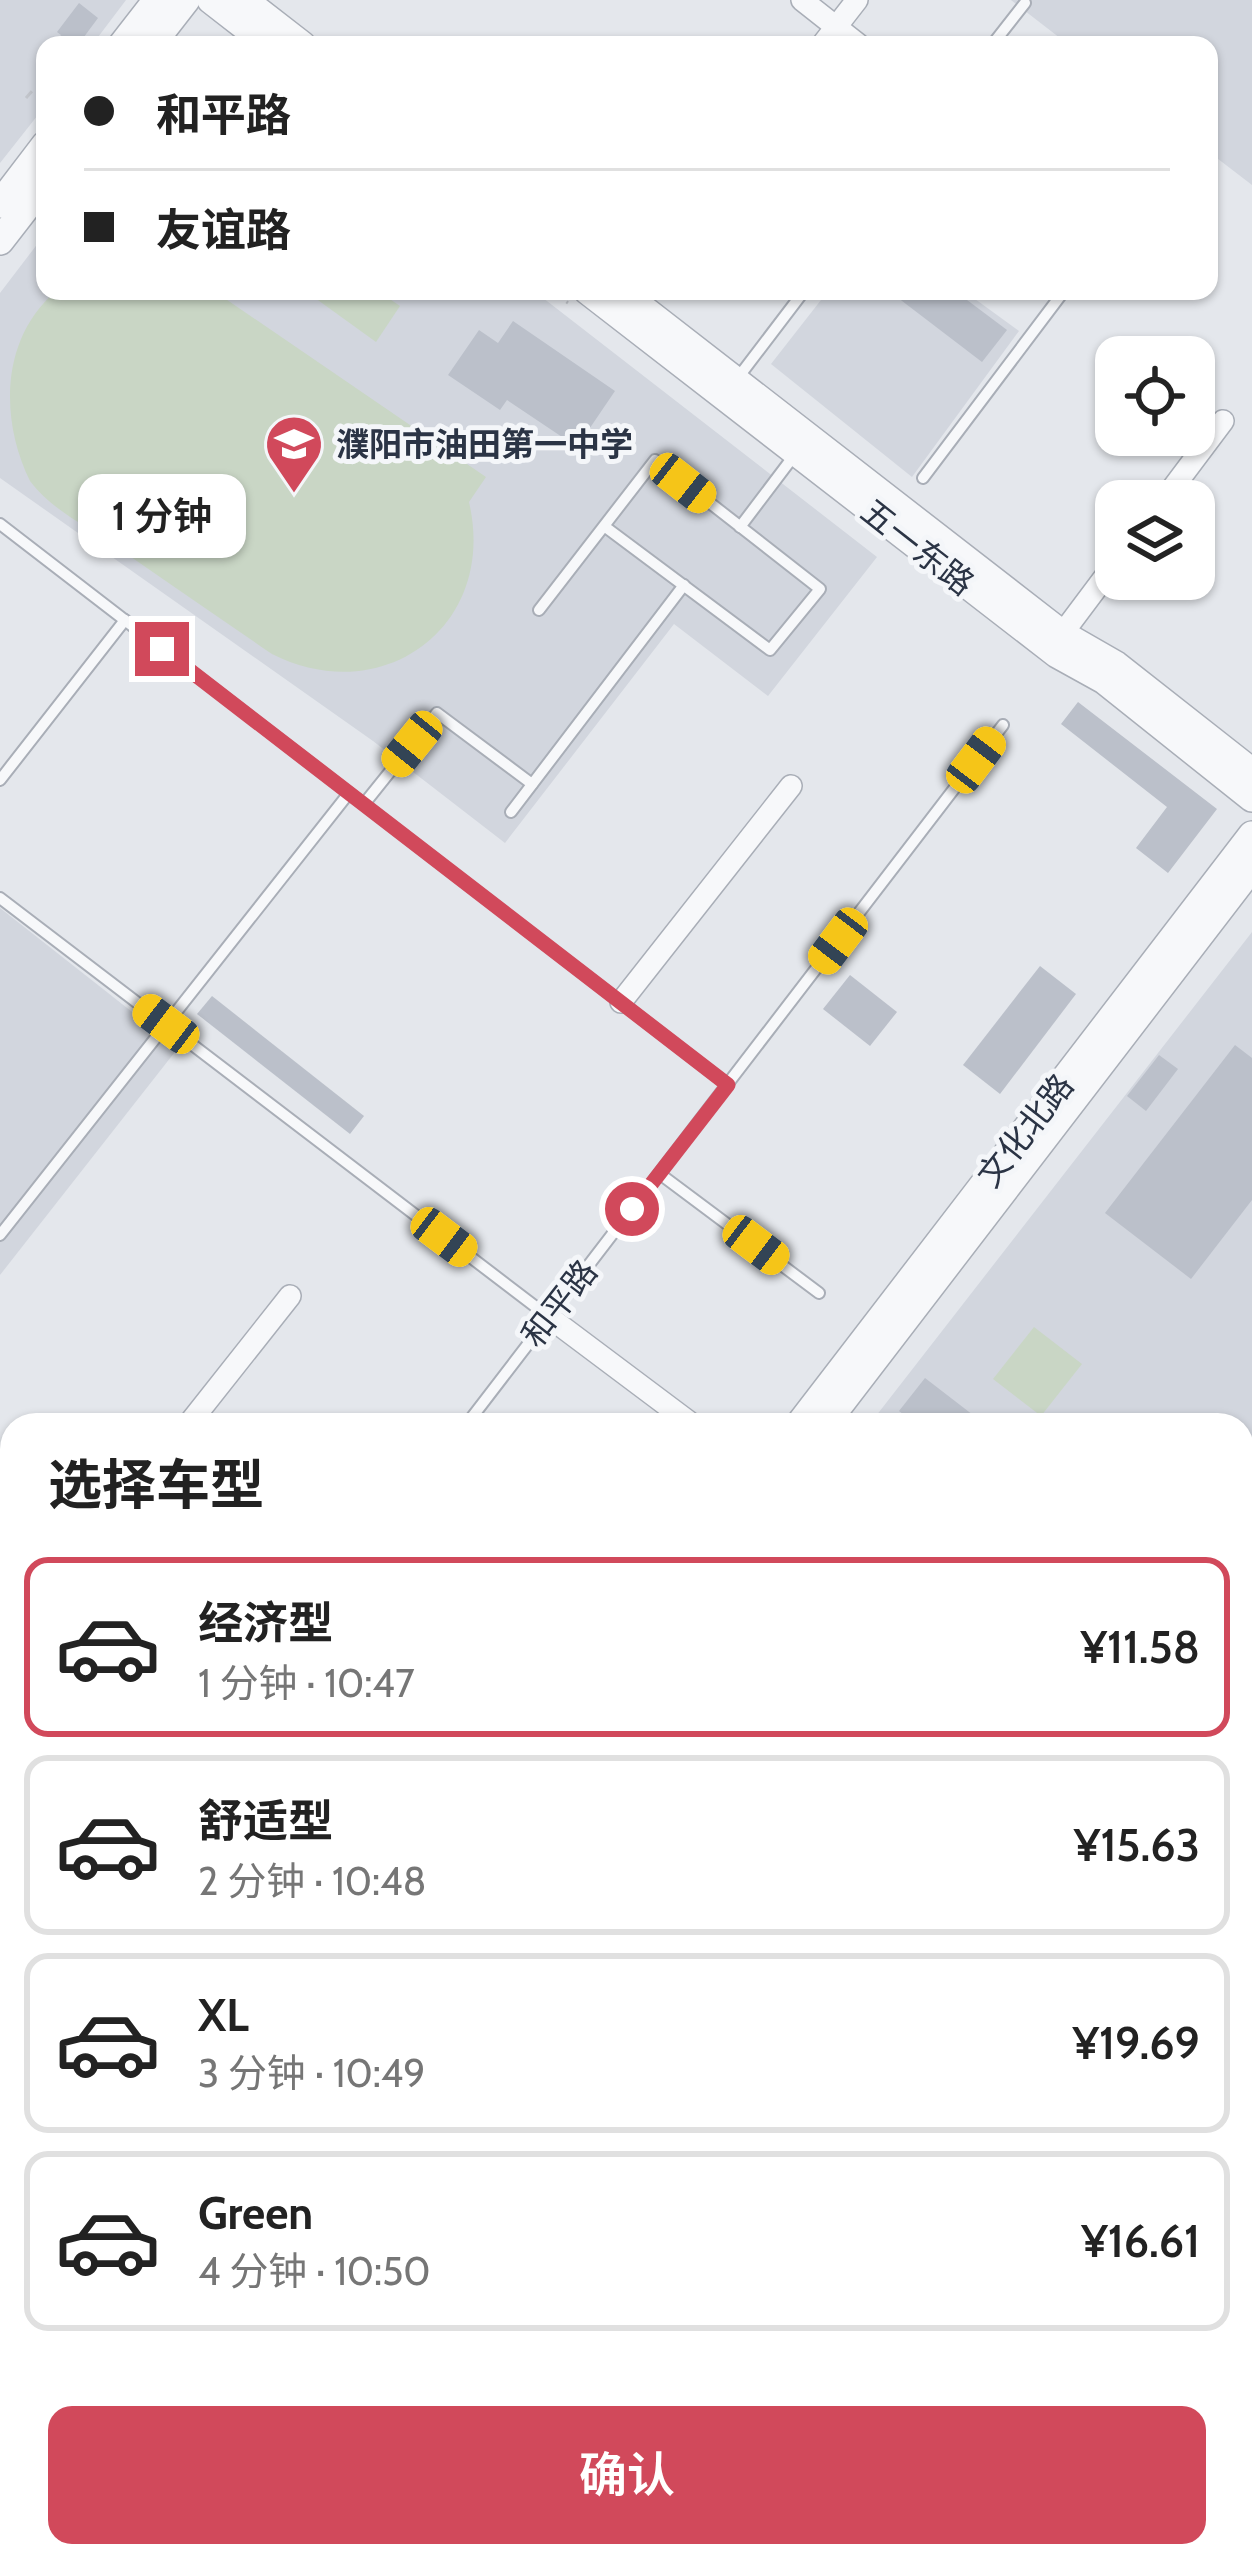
<!DOCTYPE html>
<html lang="zh">
<head>
<meta charset="utf-8">
<style>
  :root { --surface:#fff; --page:#f6f6f6; --text:#222; --muted:#767676; --line:#e0e0e0; --accent:#d1495b }
  body { margin:0; font-family:Cabin,"Noto Sans SC",sans-serif; background:var(--page); color:var(--text); height:100vh; display:flex; flex-direction:column; font-size:45px; white-space:nowrap }
  * { box-sizing:border-box; margin:0 }
  p { font-size:39px; color:var(--muted) }
  .icon { flex:none; width:66px; height:66px; fill:none; stroke:currentColor; stroke-width:2; stroke-linecap:round; stroke-linejoin:round }
  .map { position:relative; flex:1; overflow:hidden }
  .sheet { position:absolute; left:0px; top:1413px; width:1254px; height:1155px; display:flex; flex-direction:column; background:var(--surface); border-radius:36px 36px 0 0; box-shadow:0 3px 9px #0004 }
  .sheet>* { flex:none }
  .guide { position:absolute; left:36px; top:36px; width:1182px; height:264px; border-radius:24px; box-shadow:0 3px 9px #0004; display:grid; align-content:center; height:264px; padding:0 48px; background:var(--surface) }
  .buttons { position:absolute; left:1095px; top:336px; display:grid; gap:24px }
  .buttons a { display:grid; place-items:center; width:120px; height:120px; border-radius:24px; background:var(--surface); box-shadow:0 3px 9px #0004; font-size:60px }
  .end { position:absolute; width:54px; height:54px; margin:-27px; border:15px solid #d1495b; background:#fff; box-shadow:0 0 0 6px #fff }
  .from { border-radius:50% }
  .bubble { position:absolute; height:84px; border-radius:24px; background:var(--surface); box-shadow:0 3px 9px #0004; font-size:39px; font-weight:600; line-height:84px; text-align:center }
  .car { position:absolute; width:36px; height:72px; margin:-36px -18px; border-radius:15px; box-shadow:0 0 9px 3px #0007; background:linear-gradient(#f5c518 24%,#345 0 40%,#f5c518 0 76%,#345 0 86%,#f5c518 0) }
  .guide b { display:flex; align-items:center; gap:42px; height:114px; font-size:45px }
  .guide b+b { border-top:3px solid var(--line) }
  .guide i { width:30px; height:30px; background:var(--text) }
  ul { padding:0; list-style:none }
  li { display:flex; align-items:center; gap:36px; height:180px; margin:0 24px 18px; padding:0 24px; border:6px solid var(--line); border-radius:24px }
  li div { flex:1 }
  li b { display:block; font-size:45px }
  li em { font-style:normal; font-weight:600 }
  li.selected { border-color:var(--accent) }
  li>.icon { width:108px; height:108px; stroke-width:1.5 }
  h2 { padding:0 48px; font-size:54px; line-height:144px }
  .primary-button { display:flex; gap:24px; margin-top:auto; padding:24px 48px }
  .primary-button a { flex:1; height:138px; border-radius:24px; background:var(--accent); color:#fff; font-size:48px; font-weight:600; line-height:138px; text-align:center }
  .map>svg:first-child { display:block }
  .built { fill:#d2d6de }
  .green { fill:#c9d6c5 }
  .building { fill:#bbc0ca }
  .lines { fill:none; stroke-linecap:round; stroke-linejoin:round }
  .service-casing { stroke:#a9aeb7; stroke-width:14 }
  .minor-casing { stroke:#a9aeb7; stroke-width:24 }
  .tertiary-casing { stroke:#a9aeb7; stroke-width:30 }
  .primary-casing { stroke:#a3abb8; stroke-width:36 }
  .path { stroke:#c2c5cb; stroke-width:3; stroke-dasharray:9 9; stroke-linecap:butt }
  .service { stroke:#f7f8fa; stroke-width:10 }
  .minor { stroke:#f7f8fa; stroke-width:21 }
  .tertiary { stroke:#f7f8fa; stroke-width:27 }
  .primary { stroke:#fff; stroke-width:33 }
  .route { stroke:#d1495b; stroke-width:15 }
  .labels { text-anchor:middle; stroke-width:10; stroke-linejoin:round; paint-order:stroke }
  .poi-label { font-size:33px; font-weight:bold; fill:#2b3445; stroke:#f4f6f9; text-anchor:start }
  .street-label { font-size:33px; fill:#2b3445; stroke:#f4f6f9 }
</style>
</head>
<body>
<div class="map">
<svg width="1252" height="2567" viewBox="0 0 1252 2567">
  <rect width="100%" height="100%" fill="#e4e7ec"/>
  <!-- built -->
  <g class="built">
    <polygon points="0,0 126,0 92,45 45,45 45,106 0,163"/>
    <polygon points="1011,0 1252,0 1252,185 1209,152 1209,45 1069,45"/>
    <polygon points="45,234 45,291 534,291 877,557 768,696 674,624 505,843 373,741 0,478 0,293"/>
    <polygon points="828,291 964,291 1019,331 912,477 771,364"/>
    <polygon points="0,908 178,1048 0,1275"/>
    <polygon points="1252,932 1252,1583 1242,1596 1242,1425 869,1425"/>
    <polygon points="0,1564 12,1573 12,1801 0,1792"/>
    <polygon points="12,1917 12,2392 0,2407 0,1933"/>
    <polygon points="1252,2018 1252,2351 1242,2343 1242,2031"/>
    <polygon points="18,2556 927,2556 918,2567 10,2567"/>
  </g>
  <!-- green -->
  <g class="green">
    <path d="M56,291H214L486,477L469,502C498,626 383,710 272,654C218,617 164,580 111,543C84,525 50,508 30,481C0,420 0,339 56,291Z"/>
    <polygon points="320,291 378,291 400,306 376,342 315,298"/>
    <polygon points="1034,1327 1082,1364 1041,1416 993,1379"/>
  </g>
  <!-- building -->
  <g class="building">
    <polygon points="79,3 98,18 78,45 54,45 61,35 57,32"/>
    <polygon points="889,291 955,291 1007,330 982,362"/>
    <polygon points="513,321 615,391 577,447 507,400 500,410 448,375 479,330 498,343"/>
    <polygon points="1078,702 1217,809 1168,873 1136,848 1167,807 1061,724"/>
    <polygon points="1040,966 1076,994 1000,1094 963,1065"/>
    <polygon points="850,975 897,1012 870,1046 823,1009"/>
    <polygon points="212,996 364,1116 350,1134 197,1014"/>
    <polygon points="1235,1045 1252,1058 1252,1200 1191,1279 1105,1213"/>
    <polygon points="1159,1055 1178,1069 1146,1111 1127,1096"/>
    <polygon points="925,1378 986,1425 917,1425 899,1411"/>
  </g>
  <g class="lines">
    <!-- service casing -->
    <g class="service-casing">
      <g id="service">
        <polyline points="992,45 1025,3"/>
        <polyline points="737,379 804,291"/>
        <polyline points="923,478 1064,291"/>
        <polyline points="0,524 728,1085"/>
        <polyline points="740,527 796,453"/>
        <polyline points="539,610 655,460 820,589 770,650 604,526"/>
        <polyline points="0,780 125,620"/>
        <polyline points="364,804 437,713 532,784"/>
        <polyline points="511,812 684,585"/>
        <polyline points="0,898 549,1317"/>
        <polyline points="660,1174 819,1293"/>
        <polyline points="0,1235 349,793"/>
        <polyline points="466,1425 1003,725"/>
        <polyline points="0,1908 3,1910"/>
        <polyline points="1242,1983 1252,1970"/>
        <polyline points="176,2567 184,2556"/>
      </g>
    </g>
    <!-- minor casing -->
    <g class="minor-casing">
      <g id="minor">
        <polyline points="802,0 859,45"/>
        <polyline points="822,45 857,0"/>
        <polyline points="1163,501 1223,421"/>
        <polyline points="1062,634 1116,562"/>
        <polyline points="621,1002 791,786"/>
        <polyline points="549,1317 693,1425"/>
        <polyline points="188,1425 290,1296"/>
      </g>
    </g>
    <!-- tertiary casing -->
    <g class="tertiary-casing">
      <g id="tertiary">
        <polyline points="211,0 269,45"/>
        <polyline points="244,0 302,45"/>
        <polyline points="122,45 157,0"/>
        <polyline points="151,45 186,0"/>
        <polyline points="0,204 45,145"/>
        <polyline points="0,241 45,183"/>
        <polyline points="588,291 1057,654 1104,680 1252,798"/>
        <polyline points="620,291 1062,634 1116,665 1252,772"/>
        <polyline points="799,1425 1252,835"/>
        <polyline points="824,1425 1252,867"/>
        <polyline points="0,2463 12,2447"/>
        <polyline points="0,2495 12,2480"/>
      </g>
    </g>
    <!-- primary casing -->
    <g class="primary-casing">
      <g id="primary">
        <polyline points="0,1479 12,1488"/>
        <polyline points="0,1508 12,1518"/>
        <polyline points="1242,2431 1252,2439"/>
        <polyline points="1242,2461 1252,2469"/>
      </g>
    </g>
    <!-- path -->
    <g class="path">
      <polyline points="26,98 39,83 45,87"/>
      <polyline points="552,291 568,303"/>
    </g>
    <!-- service -->
    <use href="#service" class="service"/>
    <!-- minor -->
    <use href="#minor" class="minor"/>
    <!-- tertiary -->
    <use href="#tertiary" class="tertiary"/>
    <!-- primary -->
    <use href="#primary" class="primary"/>
  </g>
  <g class="lines">
    <!-- route -->
    <polyline class="route" points="162,649 728,1085 632,1209"/>
  </g>
  <!-- icons -->
  <defs>
    <g id="school-pin" transform="scale(3)"><path d="M0 17L-7.5 6A9.5 9.5 0 1 1 7.5 6Z" fill="#d1495b" stroke="#f4f6f9"/><path d="M0-5L7-2L0 1L-7-2ZM-4 1L0 2.5L4 1V4Q0 6-4 4Z" fill="#fff"/></g>
  </defs>
  <g fill-rule="evenodd">
    <use href="#school-pin" x="294" y="444"/>
  </g>
  <g class="labels">
    <!-- poi labels -->
    <g class="poi-label">
      <text x="336" y="456">濮阳市油田第一中学</text>
    </g>
    <!-- street labels -->
    <g class="street-label">
      <text transform="translate(918 547) rotate(38)" y="12">五一东路</text>
      <text transform="translate(1025 1130) rotate(-52)" y="12">文化北路</text>
      <text transform="translate(559 1303) rotate(-52)" y="12">和平路</text>
    </g>
  </g>
</svg>
<div class="buttons">
<a><svg class="icon" aria-label="locate" viewBox="0 0 24 24"><circle cx="12" cy="12" r="6"/><path d="M12 2v4M12 18v4M2 12h4M18 12h4"/></svg></a>
<a><svg class="icon" aria-label="layers" viewBox="0 0 24 24"><path d="M12 4l9 5-9 5-9-5zM3 14l9 5 9-5"/></svg></a>
</div>
<i class="end from" style="left:632px;top:1209px"></i>
<i class="end" style="left:162px;top:649px"></i>
<div class="bubble" style="left:78px;top:474px;width:168px">1 分钟</div>
<i class="car" style="left:683px;top:483px;rotate:128deg"></i>
<i class="car" style="left:412px;top:744px;rotate:219deg"></i>
<i class="car" style="left:976px;top:760px;rotate:37deg"></i>
<i class="car" style="left:838px;top:941px;rotate:217deg"></i>
<i class="car" style="left:166px;top:1024px;rotate:307deg"></i>
<i class="car" style="left:444px;top:1237px;rotate:127deg"></i>
<i class="car" style="left:756px;top:1245px;rotate:127deg"></i>
<div class="guide">
<b><i class="from"></i>和平路</b>
<b><i></i>友谊路</b>
</div>
<section class="sheet">
<h2>选择车型</h2>
<ul>
<li class="selected"><svg class="icon" aria-label="car" viewBox="0 0 24 24"><path d="M5 17H2v-5l4-1 3-4h7l3 4 3 1v5h-3M9 17h6M6 11h13"/><circle cx="7" cy="17" r="2"/><circle cx="17" cy="17" r="2"/></svg><div><b>经济型</b><p>1 分钟 · 10:47</p></div><em>¥11.58</em></li>
<li><svg class="icon" aria-label="car" viewBox="0 0 24 24"><path d="M5 17H2v-5l4-1 3-4h7l3 4 3 1v5h-3M9 17h6M6 11h13"/><circle cx="7" cy="17" r="2"/><circle cx="17" cy="17" r="2"/></svg><div><b>舒适型</b><p>2 分钟 · 10:48</p></div><em>¥15.63</em></li>
<li><svg class="icon" aria-label="car" viewBox="0 0 24 24"><path d="M5 17H2v-5l4-1 3-4h7l3 4 3 1v5h-3M9 17h6M6 11h13"/><circle cx="7" cy="17" r="2"/><circle cx="17" cy="17" r="2"/></svg><div><b>XL</b><p>3 分钟 · 10:49</p></div><em>¥19.69</em></li>
<li><svg class="icon" aria-label="car" viewBox="0 0 24 24"><path d="M5 17H2v-5l4-1 3-4h7l3 4 3 1v5h-3M9 17h6M6 11h13"/><circle cx="7" cy="17" r="2"/><circle cx="17" cy="17" r="2"/></svg><div><b>Green</b><p>4 分钟 · 10:50</p></div><em>¥16.61</em></li>
</ul>
<div class="primary-button"><a>确认</a></div>
</section>
</div>
</body>
</html>
